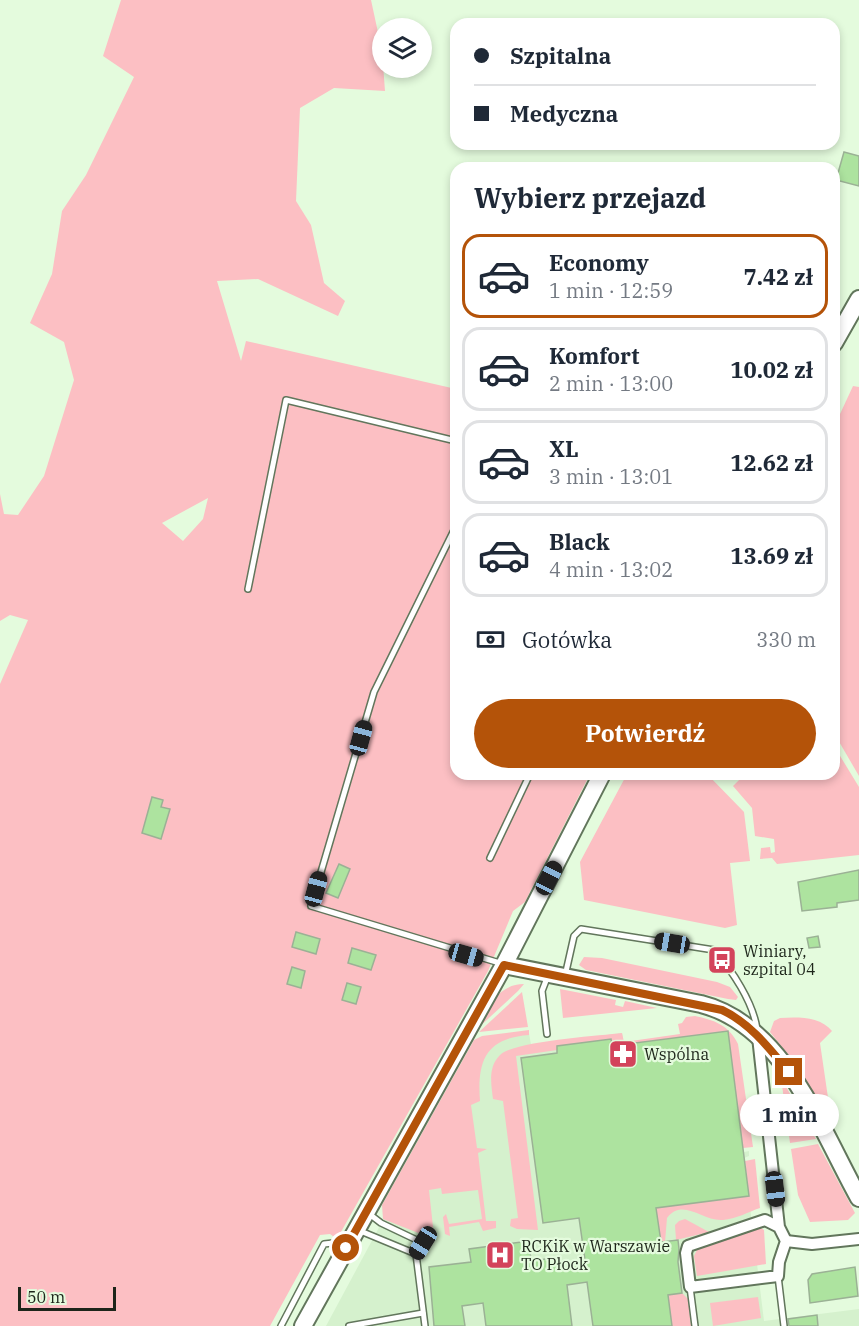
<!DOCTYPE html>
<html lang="pl">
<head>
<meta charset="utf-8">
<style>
  :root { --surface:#fff; --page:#f6f6f7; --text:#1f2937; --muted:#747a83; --line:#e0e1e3; --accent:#b45309 }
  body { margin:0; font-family:"IBM Plex Serif",serif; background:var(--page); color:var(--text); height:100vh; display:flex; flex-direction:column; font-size:22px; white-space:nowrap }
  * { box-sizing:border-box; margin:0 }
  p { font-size:20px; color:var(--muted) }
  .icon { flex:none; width:33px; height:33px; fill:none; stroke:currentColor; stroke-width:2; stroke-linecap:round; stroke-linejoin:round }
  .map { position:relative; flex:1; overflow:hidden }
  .details { position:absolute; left:450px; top:162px; width:390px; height:618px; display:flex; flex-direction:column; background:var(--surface); border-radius:18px; box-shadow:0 3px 9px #0003 }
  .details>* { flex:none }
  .banner { position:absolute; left:450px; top:18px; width:390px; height:132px; border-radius:18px; box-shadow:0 3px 9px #0003; display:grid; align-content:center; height:132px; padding:0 24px; background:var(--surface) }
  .tools { position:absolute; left:372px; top:18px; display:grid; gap:12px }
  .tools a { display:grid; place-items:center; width:60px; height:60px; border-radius:50%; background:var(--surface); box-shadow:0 3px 9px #0003; font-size:30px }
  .scale { position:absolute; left:18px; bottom:15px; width:98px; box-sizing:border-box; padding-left:6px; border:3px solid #1d251a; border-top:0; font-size:16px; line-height:21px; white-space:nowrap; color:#1d251a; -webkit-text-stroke:4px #e4fbdd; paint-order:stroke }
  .end { position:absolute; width:27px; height:27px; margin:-14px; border:8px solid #b45309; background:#fff; box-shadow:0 0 0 3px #fff }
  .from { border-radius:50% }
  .bubble { position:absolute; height:42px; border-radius:21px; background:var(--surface); box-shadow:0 3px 9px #0003; font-size:20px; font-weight:800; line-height:42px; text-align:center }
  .car { position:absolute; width:18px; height:36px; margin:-18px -9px; border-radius:8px; box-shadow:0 0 4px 2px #0007; background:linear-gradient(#222 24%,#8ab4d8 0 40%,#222 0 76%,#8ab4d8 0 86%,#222 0) }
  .banner b { display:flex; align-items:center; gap:21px; height:57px; font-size:22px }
  .banner b+b { border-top:2px solid var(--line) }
  .banner i { width:15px; height:15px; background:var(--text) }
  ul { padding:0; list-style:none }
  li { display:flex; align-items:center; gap:18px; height:84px; margin:0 12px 9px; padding:0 12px; border:3px solid var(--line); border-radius:18px }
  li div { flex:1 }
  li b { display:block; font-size:22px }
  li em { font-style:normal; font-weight:800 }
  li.on { border-color:var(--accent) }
  li>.icon { width:54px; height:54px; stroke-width:1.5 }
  h2 { padding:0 24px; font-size:27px; line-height:72px }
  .pay { display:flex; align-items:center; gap:15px; height:66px; padding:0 24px; font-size:22px }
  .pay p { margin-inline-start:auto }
  .button { display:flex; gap:12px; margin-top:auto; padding:12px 24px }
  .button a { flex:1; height:69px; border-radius:36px; background:var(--accent); color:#fff; font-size:24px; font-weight:800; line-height:69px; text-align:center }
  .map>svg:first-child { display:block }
  .built { fill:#d5f1cd }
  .green { fill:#fcbfc3; fill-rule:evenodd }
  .building { fill:#ade39f; stroke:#9bb195; stroke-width:1.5 }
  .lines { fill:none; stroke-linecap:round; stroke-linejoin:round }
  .lane-casing { stroke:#62765c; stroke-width:8 }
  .street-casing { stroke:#62765c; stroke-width:14 }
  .secondary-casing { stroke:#62765c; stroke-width:20 }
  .lane { stroke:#fff; stroke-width:5 }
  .street { stroke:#fff; stroke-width:10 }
  .secondary { stroke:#fff; stroke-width:16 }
  .route { stroke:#b45309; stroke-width:8 }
  .labels { text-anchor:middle; stroke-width:4.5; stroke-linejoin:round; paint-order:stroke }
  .poi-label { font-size:16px; fill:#1d251a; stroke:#e4fbdd; text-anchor:start }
</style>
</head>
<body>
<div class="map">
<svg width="859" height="1326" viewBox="0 0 859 1326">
  <rect width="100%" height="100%" fill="#e4fbdd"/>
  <!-- built -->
  <polygon class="built" points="728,1031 744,1152 749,1151 749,1156 744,1158 764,1321 859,1309 859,1326 326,1326 480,1040 529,1033 531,1045 622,1033 624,1044"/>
  <!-- green -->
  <g class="green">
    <path d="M121,0H371L382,51L385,91L334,88L300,108L296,201L311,225L324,283L345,301L338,316L258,279L217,281L241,361L246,341L456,389V774H590L525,902L513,911L488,971L337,1239L330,1234L320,1235L270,1326H0V684L28,620L10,615L0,621V494L4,514L18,515L44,476L74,380L64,342L30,323L52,274L62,211L86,175L134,77L103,56ZM208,498L203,519L183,541L162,523Z"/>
    <polygon points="853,386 859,387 859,776 834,733 834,427"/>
    <polygon points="834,746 859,787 859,855 777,864 772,858 760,859 761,848 770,847 771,853 775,852 774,839 755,836 752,808 733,786 745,774 834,774"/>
    <polygon points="627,774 707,774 744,812 750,861 730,863 737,925 725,928 584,900 580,862"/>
    <polygon points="584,957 602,958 717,982 730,987 738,997 736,1000 728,999 586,970 579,965"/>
    <path d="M524,984L518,991L476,1030C487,1010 497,984 524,984Z"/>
    <polygon points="560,989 616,1000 615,1005 623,1007 625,1001 657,1008 563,1018"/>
    <polygon points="522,992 528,1027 479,1032"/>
    <path d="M695,1016C714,1020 729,1025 738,1044L753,1147L743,1148L727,1031L612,1046L611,1039L557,1046V1050L516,1056L538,1230L517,1229L510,1226L511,1219L518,1218L503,1101L493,1099C491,1083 488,1067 500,1055C514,1041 598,1036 622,1033L624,1042L680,1034L678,1024L682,1023L686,1017Z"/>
    <path d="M780,1018C797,1017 820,1016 832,1031L820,1043L832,1125L798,1067L770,1032L774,1021Z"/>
    <path d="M529,1030V1035C485,1038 477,1062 480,1101L471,1105L477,1148L487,1149L478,1153L486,1221H496V1228L483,1231L479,1222L449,1227L450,1236L445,1234L443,1217L446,1214L449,1224L482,1219L478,1190L442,1194L441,1188L429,1190L433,1227L426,1236L383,1219L382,1205L474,1040L482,1036Z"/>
    <polygon points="781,1078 816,1139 790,1143"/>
    <polygon points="818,1144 855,1213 848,1220 810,1222 798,1195 791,1149"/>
    <path d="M755,1159L760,1208C748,1212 736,1219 723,1220C703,1222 683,1197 667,1218L665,1242H661L656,1208L749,1196L745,1161Z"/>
    <polygon points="685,1219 709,1232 676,1240 675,1225 679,1221"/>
    <polygon points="758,1226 764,1230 766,1264 697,1276 694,1256 698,1248"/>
    <polygon points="682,1293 688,1299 691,1326 672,1326 668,1295"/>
    <polygon points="758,1297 761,1318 713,1326 710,1303"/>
  </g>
  <!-- building -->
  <g class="building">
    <polygon points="844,152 859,156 859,186 836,180"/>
    <polygon points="152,797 163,800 161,807 170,809 161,839 142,833"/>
    <polygon points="339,864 350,869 338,898 326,893"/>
    <polygon points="859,870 859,900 837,903 837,907 802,911 798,882"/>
    <polygon points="296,932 320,939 316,954 292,947"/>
    <polygon points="818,936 820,947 809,948 807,938"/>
    <polygon points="352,948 376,955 371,970 348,963"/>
    <polygon points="292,967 305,971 301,988 287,984"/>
    <polygon points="347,983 361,987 356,1004 342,1000"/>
    <polygon points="728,1031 749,1196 656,1208 661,1242 678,1240 679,1249 678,1262 682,1293 668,1295 672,1326 593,1326 587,1282 567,1285 572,1326 486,1326 483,1303 462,1306 465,1326 434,1326 429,1267 471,1262 469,1249 529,1241 531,1261 560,1257 561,1263 585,1260 579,1218 543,1223 521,1058 557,1053 557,1046 611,1039 612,1046"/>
    <polygon points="855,1267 858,1296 810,1303 808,1280 812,1274"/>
    <polygon points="817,1315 818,1326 789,1326 788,1319"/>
  </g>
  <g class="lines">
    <!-- lane casing -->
    <g class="lane-casing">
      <g id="lane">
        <polyline points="456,526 374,692 311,906 503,964"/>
        <polyline points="248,589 286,400 456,441"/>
        <polyline points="490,858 530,774"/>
        <path d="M565,976L574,936L581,929L714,950C732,970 753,1002 757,1029"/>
        <polyline points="547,1034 542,991 547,978"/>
        <polyline points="368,1213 381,1223 423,1243 416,1254 425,1326"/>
        <polyline points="358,1230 416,1254"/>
        <polyline points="778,1276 784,1326"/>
        <polyline points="690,1287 695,1326"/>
        <polyline points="281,1326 324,1244 333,1243 345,1248"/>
        <polyline points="349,1326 423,1313"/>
      </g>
    </g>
    <!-- street casing -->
    <g class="street-casing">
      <g id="street">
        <polyline points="758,1037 779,1227 786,1241 779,1262 778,1276 690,1287 686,1253 688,1246 765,1220 779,1227"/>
        <polyline points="786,1241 812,1244 859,1239"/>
      </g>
    </g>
    <!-- secondary casing -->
    <g class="secondary-casing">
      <g id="secondary">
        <polyline points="834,343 859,299"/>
        <path d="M504,965L701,1004C784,1025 821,1130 859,1198"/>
        <polyline points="303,1326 504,965 602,774"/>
      </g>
    </g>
    <!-- lane -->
    <use href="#lane" class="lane"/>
    <!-- street -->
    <use href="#street" class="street"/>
    <!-- secondary -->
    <use href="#secondary" class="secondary"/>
  </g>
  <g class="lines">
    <!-- route -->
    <path class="route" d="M346,1248L504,965L722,1010C750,1023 770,1049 789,1072"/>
  </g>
  <!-- icons -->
  <defs>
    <g id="bus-square" transform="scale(1.5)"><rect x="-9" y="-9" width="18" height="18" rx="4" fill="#d3435b" stroke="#e4fbdd"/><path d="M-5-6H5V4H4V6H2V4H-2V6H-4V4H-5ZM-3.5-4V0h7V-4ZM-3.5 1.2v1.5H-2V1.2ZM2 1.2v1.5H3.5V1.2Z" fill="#fff"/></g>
    <g id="pharmacy-square" transform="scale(1.5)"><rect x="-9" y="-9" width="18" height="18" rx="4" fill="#d3435b" stroke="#e4fbdd"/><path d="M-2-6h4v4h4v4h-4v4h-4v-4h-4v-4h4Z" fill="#fff"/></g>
    <g id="hospital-square" transform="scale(1.5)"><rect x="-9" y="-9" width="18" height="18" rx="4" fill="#d3435b" stroke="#e4fbdd"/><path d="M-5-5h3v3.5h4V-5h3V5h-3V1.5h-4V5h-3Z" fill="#fff"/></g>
  </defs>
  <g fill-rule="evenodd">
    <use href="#bus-square" x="722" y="960"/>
    <use href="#pharmacy-square" x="623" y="1054"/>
    <use href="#hospital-square" x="500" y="1255"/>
  </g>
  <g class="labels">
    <!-- poi labels -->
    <g class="poi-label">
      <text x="743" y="957">Winiary,<tspan x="743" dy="18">szpital 04</tspan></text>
      <text x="644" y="1060">Wspólna</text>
      <text x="521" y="1252">RCKiK w Warszawie<tspan x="521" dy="18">TO Płock</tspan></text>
    </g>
  </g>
</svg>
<div class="tools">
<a><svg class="icon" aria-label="layers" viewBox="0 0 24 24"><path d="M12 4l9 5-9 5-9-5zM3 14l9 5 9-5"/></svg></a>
</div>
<div class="scale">50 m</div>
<i class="end from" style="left:346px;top:1248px"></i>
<i class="end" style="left:789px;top:1072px"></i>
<div class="bubble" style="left:740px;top:1094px;width:99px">1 min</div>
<i class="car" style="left:361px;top:738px;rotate:15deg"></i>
<i class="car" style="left:549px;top:878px;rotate:27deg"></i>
<i class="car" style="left:316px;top:889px;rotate:15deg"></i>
<i class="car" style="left:672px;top:943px;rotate:279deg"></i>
<i class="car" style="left:466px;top:955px;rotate:106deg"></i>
<i class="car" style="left:775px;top:1189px;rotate:173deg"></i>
<i class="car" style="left:423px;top:1243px;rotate:212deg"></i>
<div class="banner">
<b><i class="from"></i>Szpitalna</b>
<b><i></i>Medyczna</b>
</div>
<section class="details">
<h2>Wybierz przejazd</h2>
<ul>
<li class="on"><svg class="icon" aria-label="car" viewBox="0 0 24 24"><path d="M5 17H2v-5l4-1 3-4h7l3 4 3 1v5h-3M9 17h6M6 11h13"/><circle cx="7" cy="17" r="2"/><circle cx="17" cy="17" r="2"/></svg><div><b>Economy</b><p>1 min · 12:59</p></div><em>7.42 zł</em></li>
<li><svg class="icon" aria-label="car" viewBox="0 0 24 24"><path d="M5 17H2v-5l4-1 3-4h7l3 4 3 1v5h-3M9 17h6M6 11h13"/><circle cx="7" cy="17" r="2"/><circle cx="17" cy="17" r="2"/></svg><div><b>Komfort</b><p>2 min · 13:00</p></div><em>10.02 zł</em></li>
<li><svg class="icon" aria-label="car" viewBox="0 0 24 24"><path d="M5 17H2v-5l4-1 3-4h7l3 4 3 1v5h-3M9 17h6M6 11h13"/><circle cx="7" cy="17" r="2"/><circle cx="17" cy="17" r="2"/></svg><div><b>XL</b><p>3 min · 13:01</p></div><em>12.62 zł</em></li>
<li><svg class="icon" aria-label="car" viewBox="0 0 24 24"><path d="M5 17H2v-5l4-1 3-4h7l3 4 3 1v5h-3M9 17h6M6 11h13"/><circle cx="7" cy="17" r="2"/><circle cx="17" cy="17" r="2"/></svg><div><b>Black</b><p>4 min · 13:02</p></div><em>13.69 zł</em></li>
</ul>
<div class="pay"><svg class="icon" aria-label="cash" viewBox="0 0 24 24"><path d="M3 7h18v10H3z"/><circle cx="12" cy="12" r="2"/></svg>Gotówka<p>330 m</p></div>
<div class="button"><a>Potwierdź</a></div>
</section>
</div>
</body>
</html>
